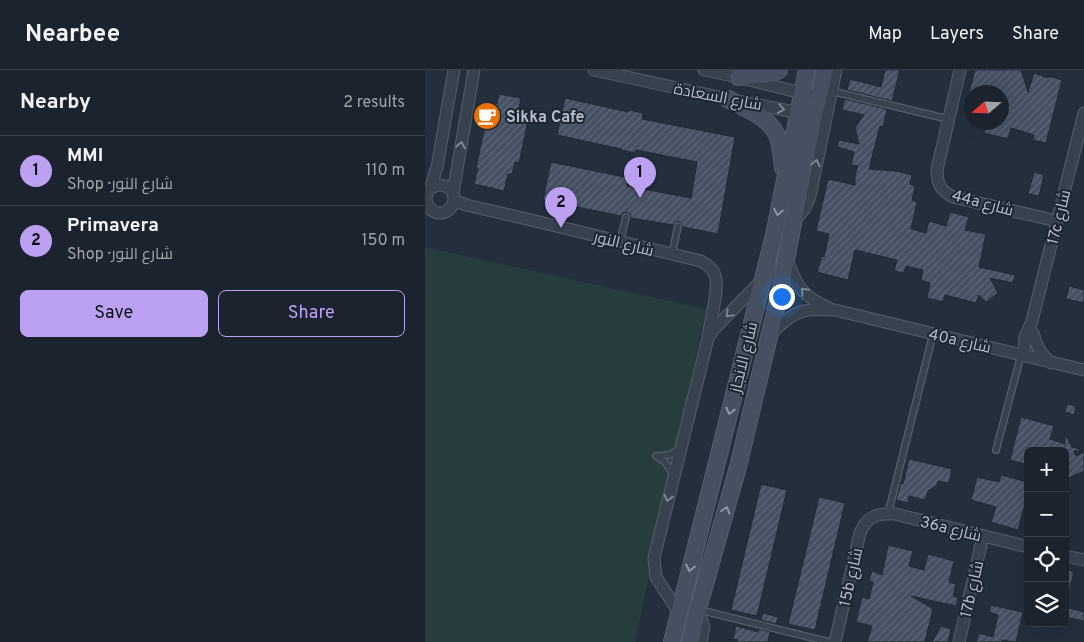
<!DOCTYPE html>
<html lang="en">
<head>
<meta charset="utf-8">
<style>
  body { margin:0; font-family:Overpass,Cairo,sans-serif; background:#242b36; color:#f1f3f6 }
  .controls { position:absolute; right:15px; bottom:15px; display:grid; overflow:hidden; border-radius:8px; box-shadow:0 5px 20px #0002 }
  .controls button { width:45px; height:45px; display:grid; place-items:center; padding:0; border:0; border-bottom:1px solid #39404a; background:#1b232e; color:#f1f3f6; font:25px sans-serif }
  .compass { position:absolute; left:539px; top:15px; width:45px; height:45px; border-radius:50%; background:#1b232e; box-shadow:0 5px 20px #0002; rotate:251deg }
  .you { position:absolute; left:356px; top:226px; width:18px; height:18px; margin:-12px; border:4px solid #fff; border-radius:50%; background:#1a73e8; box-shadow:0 0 0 8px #1a73e833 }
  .badge { display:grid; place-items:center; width:32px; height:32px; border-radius:50%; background:#bca0f2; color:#111; font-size:16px; font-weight:700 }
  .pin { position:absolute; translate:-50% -41px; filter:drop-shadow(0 1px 2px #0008) }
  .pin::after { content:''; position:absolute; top:26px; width:18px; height:15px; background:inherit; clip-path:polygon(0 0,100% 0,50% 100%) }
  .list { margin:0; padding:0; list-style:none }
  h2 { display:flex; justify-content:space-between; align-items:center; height:65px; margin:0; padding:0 20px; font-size:21px }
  h2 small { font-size:16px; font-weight:400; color:#a0a4aa }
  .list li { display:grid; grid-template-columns:32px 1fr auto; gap:15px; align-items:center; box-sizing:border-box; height:70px; padding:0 20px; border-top:1px solid #39404a }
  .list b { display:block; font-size:19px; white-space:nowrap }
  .list p { margin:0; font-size:16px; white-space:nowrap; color:#a0a4aa }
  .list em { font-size:16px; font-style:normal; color:#a0a4aa }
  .actions { display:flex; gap:10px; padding:15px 20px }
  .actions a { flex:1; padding:11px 0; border:1px solid #bca0f2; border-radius:8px; text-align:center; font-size:18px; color:#bca0f2 }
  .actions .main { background:#bca0f2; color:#111 }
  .icon { flex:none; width:28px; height:28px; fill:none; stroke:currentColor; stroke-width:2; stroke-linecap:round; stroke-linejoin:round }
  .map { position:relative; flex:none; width:659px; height:572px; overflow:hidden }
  header { display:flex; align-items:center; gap:30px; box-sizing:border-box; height:70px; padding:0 25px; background:#1b232e; border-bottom:1px solid #39404a }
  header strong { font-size:24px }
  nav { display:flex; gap:28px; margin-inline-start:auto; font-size:18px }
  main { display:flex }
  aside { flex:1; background:#1b232e }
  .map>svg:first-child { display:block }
  .green { fill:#263c3f }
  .building { fill:url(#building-hatch); stroke:#1f2835 }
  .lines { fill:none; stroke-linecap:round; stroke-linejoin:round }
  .lane-casing { stroke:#565f6c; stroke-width:8 }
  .street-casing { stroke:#565f6c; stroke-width:13 }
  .secondary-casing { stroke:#565f6c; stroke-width:18 }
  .lane { stroke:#38414e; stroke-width:5.5 }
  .street { stroke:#38414e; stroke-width:11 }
  .secondary { stroke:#465061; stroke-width:16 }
  .oneway { stroke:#7c8592 }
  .oneway2 { stroke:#8e96a5 }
  .labels { text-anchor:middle; stroke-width:4; stroke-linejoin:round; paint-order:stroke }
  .street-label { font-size:16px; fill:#b4bcc9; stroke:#1d2633 }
  .poi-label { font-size:16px; font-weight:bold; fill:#b4bcc9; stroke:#1d2633; text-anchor:start }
</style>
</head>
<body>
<header>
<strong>Nearbee</strong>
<nav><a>Map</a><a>Layers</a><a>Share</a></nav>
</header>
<main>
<aside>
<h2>Nearby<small>2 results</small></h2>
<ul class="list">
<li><span class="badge">1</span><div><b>MMI</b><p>Shop · شارع النور</p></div><em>110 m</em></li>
<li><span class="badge">2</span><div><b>Primavera</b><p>Shop · شارع النور</p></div><em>150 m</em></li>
</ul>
<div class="actions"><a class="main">Save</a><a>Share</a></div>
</aside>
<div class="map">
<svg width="659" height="572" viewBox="0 0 659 572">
  <defs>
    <pattern id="building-hatch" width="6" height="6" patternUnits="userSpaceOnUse" patternTransform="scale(1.25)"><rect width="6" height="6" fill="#455162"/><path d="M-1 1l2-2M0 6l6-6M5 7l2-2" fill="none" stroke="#5d6877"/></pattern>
  </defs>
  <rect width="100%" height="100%" fill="#242f3e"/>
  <path class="green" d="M0,177L281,239L210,572H0Z"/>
  <path class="building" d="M460,0H475L467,31L422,20L425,9L456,17Z
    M550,0H596L603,22L609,3L623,8V6L637,10L621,73L608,70L609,65L586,58L583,69L559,63L562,52H576V22H544Z
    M74,24L96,28L93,42L100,44L99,50L103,51L94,93L90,92L87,104H83L79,121L49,114L53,98H51L65,32L72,34Z
    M140,28L203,42L204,40L218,43L217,49L310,67L293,164L258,157L256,153L254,151L250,153L248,155L206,148L205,144L202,142L198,143L196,146L118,130L126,92L204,108L202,116L266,128L272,92L211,80L210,83L196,80V79L132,65Z
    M420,29L462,39L458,57L455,56L444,99L471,101L487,105L485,114L490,116L487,130L492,132L486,159L501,163L504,151L521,156L525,142L544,147L540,160L561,164L554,197L590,205L588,213L565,208L573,223L561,232L554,225L551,233L520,225L518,232L502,228L505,213L496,210L498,200L481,196L479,203L469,201L472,190L430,180L423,210L392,202L397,186L399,187L404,164L391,161L403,109L430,115V105L433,96L426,95L429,82L412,77L414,70L434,74L430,58L439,45L417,40Z
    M609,102L619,105L614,126L603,124Z
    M644,216L659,220V233L641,229Z
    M642,334L651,336L649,345L640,342Z
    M596,347L629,356L625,369L640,374V364L647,377L655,379L654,381H649L651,386L659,382V401L644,408L640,401V381H603V395L585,390Z
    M484,389L527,399L524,413L513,411L512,415L503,421L500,430L484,426L483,433L471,430L476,413L478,414Z
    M576,405L603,412V434H600L593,460L566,452L571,437L546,430L552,407L574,412Z
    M336,414L362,420L332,546L306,540Z
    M394,427L420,433L390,560L363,554Z
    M463,475L488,481L484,496L499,500L503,484L529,491L524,512L531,514L528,526L533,528L531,536L486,526L508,539L500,572H442L447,556L431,552L437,527L444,529L448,512L444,511L447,501L457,505Z
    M640,499L649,502L643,526H640Z
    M566,535L598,542L591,572L577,570V572H551L554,563L568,567L573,545L564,542Z
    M640,537L659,542V551L640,547Z
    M338,543L353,547L351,554L336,550Z
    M311,556L333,562L334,559L345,562L343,572H312L313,570L308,569Z
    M516,556L526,559L523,572H507Z"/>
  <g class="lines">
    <g class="lane-casing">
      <path id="lane" d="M406,21L523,49
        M195,172L201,147
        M247,184L253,156
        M571,380L596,285
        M231,386L240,392L248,404
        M232,386L244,385L254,380
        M463,444L508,264
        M275,540L404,572"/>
    </g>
    <g class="street-casing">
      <path id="street" d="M169,0L303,29L380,44
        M279,0L313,7L384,25
        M535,0L512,100C512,114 515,120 528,127L632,151
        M1 129a14 14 0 1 1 28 0a14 14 0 1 1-28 0Z
        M5,119L12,97L29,0
        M28,123L49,0
        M29,130L41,135L106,150L276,191C296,201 292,216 289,235C287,245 285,256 283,266
        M370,150L380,138L385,126L411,0
        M362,190C372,217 377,226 404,238
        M608,263C611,276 616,284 626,293
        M346,264C368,240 379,238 410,240L659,300
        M599,286L600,267L607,251L659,43
        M640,486L659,490
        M273,540L279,557L276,572
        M254,543L231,507L229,488L283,268L289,259L337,210
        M410,572L435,463C442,446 453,443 470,444L603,477
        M534,572L558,466"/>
    </g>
    <g class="secondary-casing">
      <path id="secondary" d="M313,7L345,4L354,0
        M303,29C323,40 346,47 354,70C356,79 357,89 358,98
        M247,572L349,165L382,0
        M265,572L273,539L313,397L355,221L389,45L400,0"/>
    </g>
    <use href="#lane" class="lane"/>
    <use href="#street" class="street"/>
    <use href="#secondary" class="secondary"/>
  </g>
  <defs><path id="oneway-chevron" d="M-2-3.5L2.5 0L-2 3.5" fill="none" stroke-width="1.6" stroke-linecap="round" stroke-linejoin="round" transform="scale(1.25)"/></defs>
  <g class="oneway">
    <use href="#oneway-chevron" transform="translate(356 39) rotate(11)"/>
    <use href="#oneway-chevron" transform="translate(36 75) rotate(-80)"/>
    <use href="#oneway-chevron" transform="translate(391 93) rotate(-78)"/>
    <use href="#oneway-chevron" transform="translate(379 221) rotate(-133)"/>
    <use href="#oneway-chevron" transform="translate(304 244) rotate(134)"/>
    <use href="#oneway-chevron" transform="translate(243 428) rotate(104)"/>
  </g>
  <g class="oneway2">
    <use href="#oneway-chevron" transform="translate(353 142) rotate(101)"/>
    <use href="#oneway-chevron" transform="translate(305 341) rotate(104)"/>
    <use href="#oneway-chevron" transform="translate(301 440) rotate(-74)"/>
    <use href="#oneway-chevron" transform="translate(265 498) rotate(104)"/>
  </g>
  <defs>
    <g id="cafe-disc" transform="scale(1.4375)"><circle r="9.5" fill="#e8710a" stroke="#1d2633"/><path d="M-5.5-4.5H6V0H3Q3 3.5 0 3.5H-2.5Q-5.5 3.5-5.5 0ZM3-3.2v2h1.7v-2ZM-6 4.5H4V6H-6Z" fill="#fff"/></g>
  </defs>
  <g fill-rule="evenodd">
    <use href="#cafe-disc" x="62" y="46"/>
  </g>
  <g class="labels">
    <g class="street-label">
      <text transform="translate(293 26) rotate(11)" y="6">شارع السعادة</text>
      <text transform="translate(558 132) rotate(15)" y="6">44a شارع</text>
      <text transform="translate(633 147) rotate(-76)" y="6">17c شارع</text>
      <text transform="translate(199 173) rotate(14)" y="6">شارع النور</text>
      <text transform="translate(535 270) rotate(13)" y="6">40a شارع</text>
      <text transform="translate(318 287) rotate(-76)" y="6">شارع الانجاز</text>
      <text transform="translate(526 458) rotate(14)" y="6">36a شارع</text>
      <text transform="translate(425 507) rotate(-77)" y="6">15b شارع</text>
      <text transform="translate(546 519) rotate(-77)" y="6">17b شارع</text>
    </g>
    <g class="poi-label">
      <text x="81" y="52">Sikka Cafe</text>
    </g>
  </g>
</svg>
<div class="controls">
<button>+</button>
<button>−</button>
<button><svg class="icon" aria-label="locate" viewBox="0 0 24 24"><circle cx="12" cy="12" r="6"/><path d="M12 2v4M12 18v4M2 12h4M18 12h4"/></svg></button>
<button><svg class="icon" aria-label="layers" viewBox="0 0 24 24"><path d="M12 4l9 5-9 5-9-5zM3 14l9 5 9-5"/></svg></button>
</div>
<svg class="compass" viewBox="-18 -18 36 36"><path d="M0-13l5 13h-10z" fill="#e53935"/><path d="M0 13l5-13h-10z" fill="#a0a4aa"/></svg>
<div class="you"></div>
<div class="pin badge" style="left:215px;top:128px">1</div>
<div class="pin badge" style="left:136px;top:158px">2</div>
</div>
</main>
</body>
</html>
